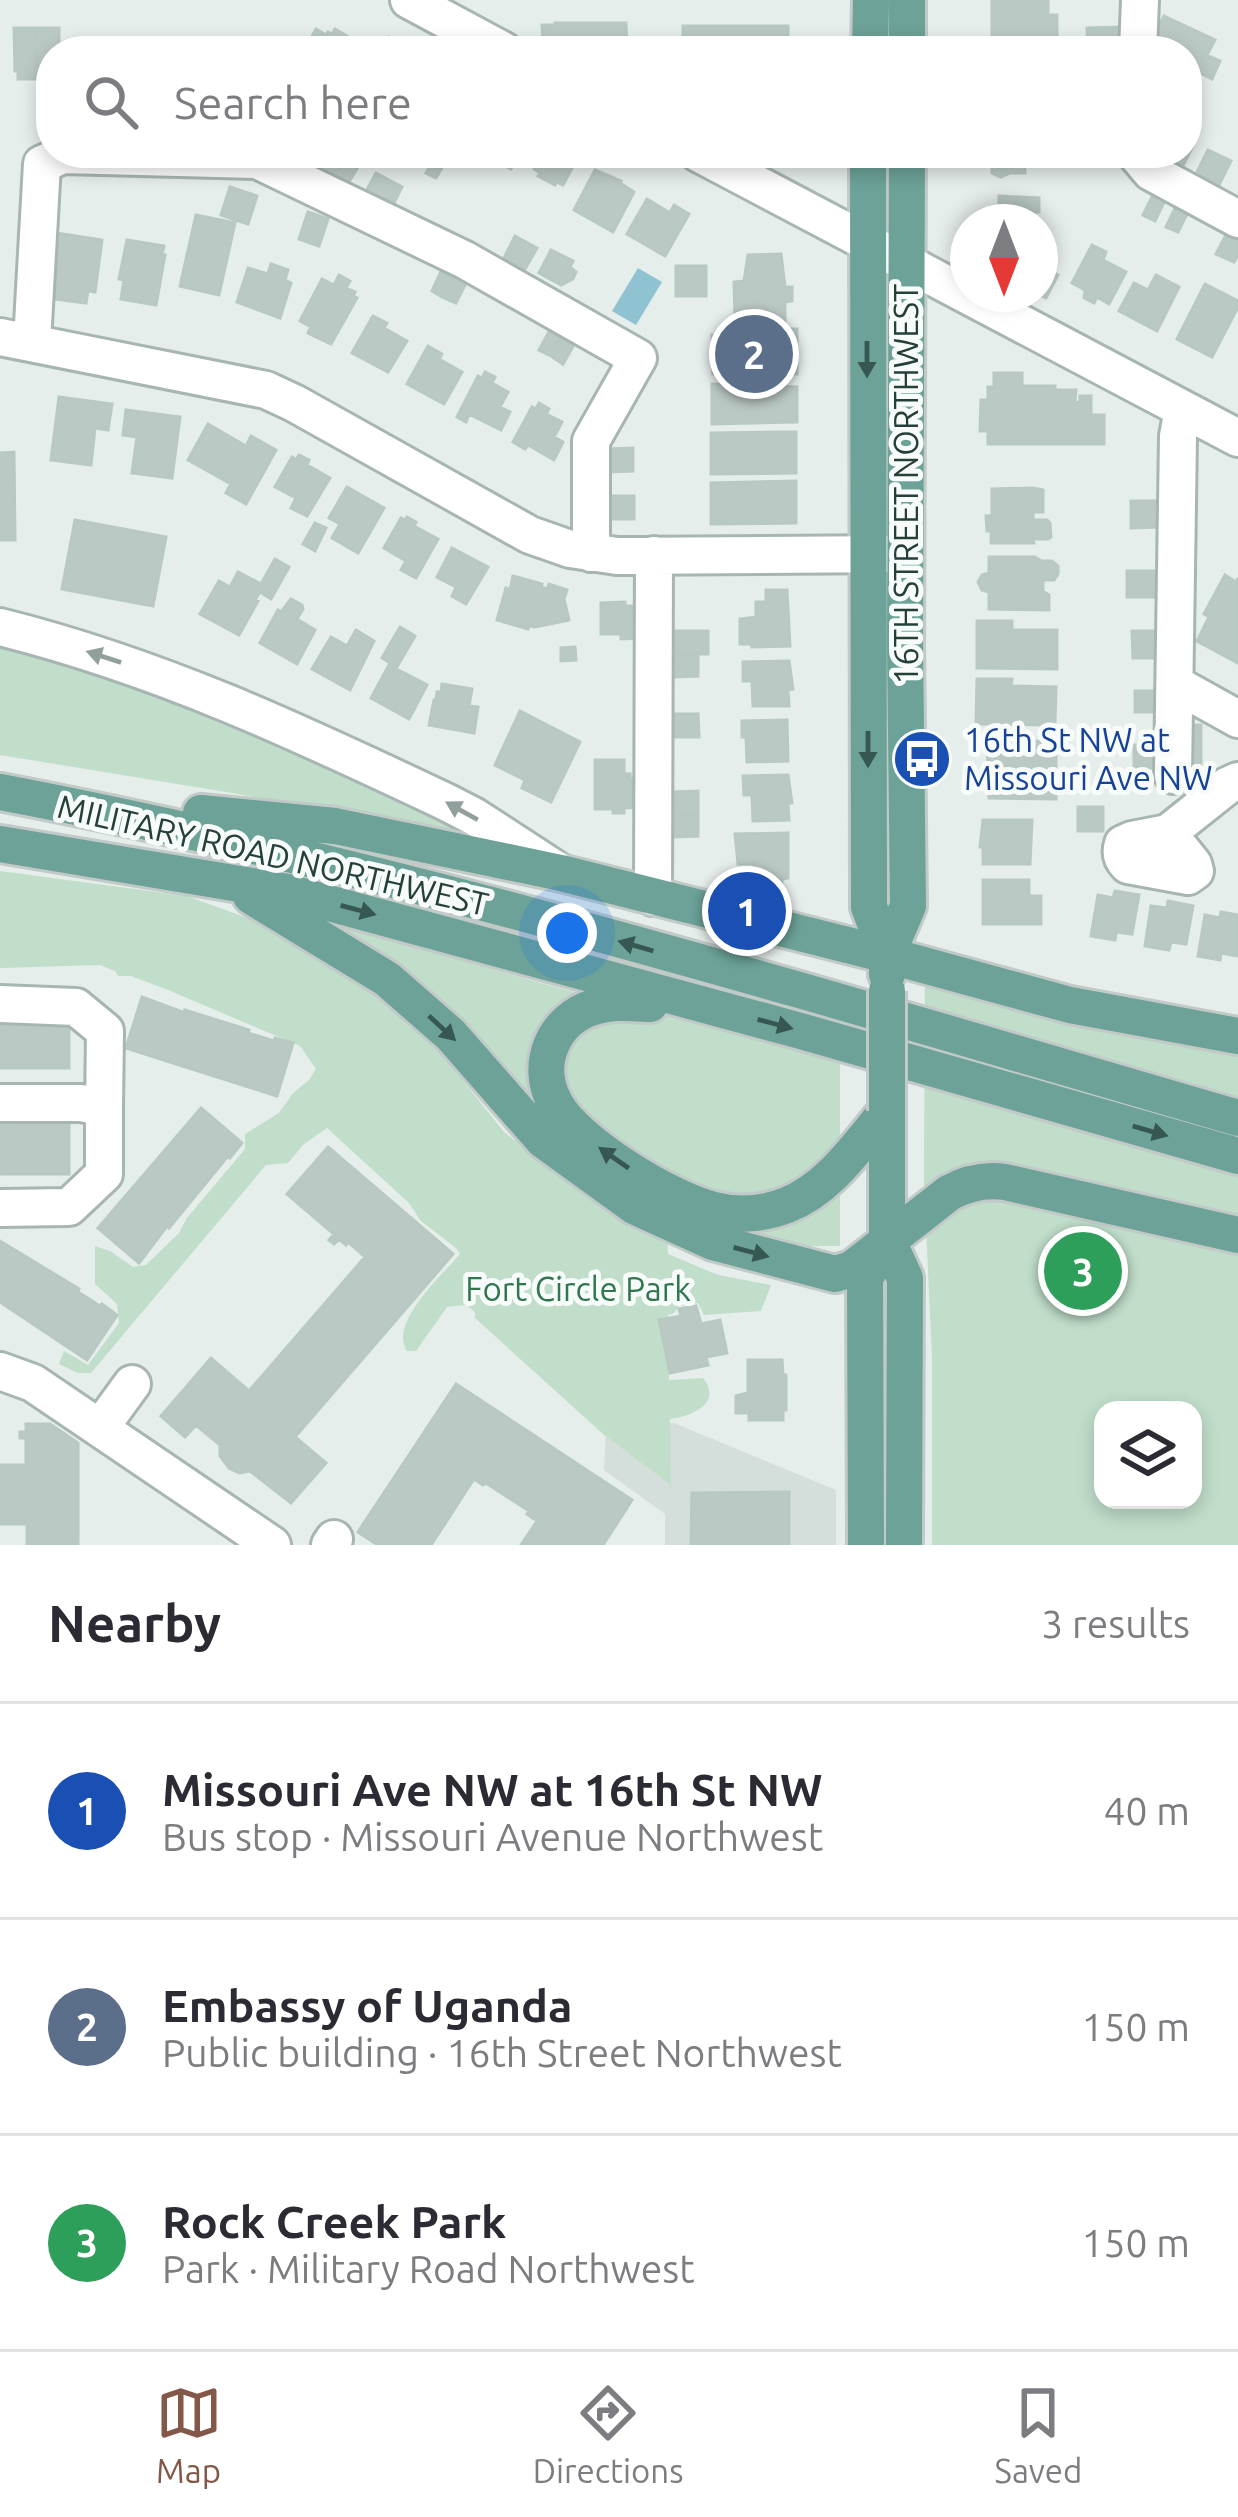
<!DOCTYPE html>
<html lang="en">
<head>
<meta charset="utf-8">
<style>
  body { margin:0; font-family:Ubuntu,sans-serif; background:#f7f7f7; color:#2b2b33 }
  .controls { position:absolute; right:36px; bottom:36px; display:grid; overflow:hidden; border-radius:24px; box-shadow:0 6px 18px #0003 }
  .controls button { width:108px; height:108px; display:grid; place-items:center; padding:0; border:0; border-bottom:3px solid #e1e1e2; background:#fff; color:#2b2b33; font:60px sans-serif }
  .compass { position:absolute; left:950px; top:204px; width:108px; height:108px; border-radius:50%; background:#fff; box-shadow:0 6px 18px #0003; rotate:180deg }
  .you { position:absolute; left:567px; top:933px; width:42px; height:42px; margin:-30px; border:9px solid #fff; border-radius:50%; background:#1a73e8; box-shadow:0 0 0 18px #1a73e833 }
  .badge { display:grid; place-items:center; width:78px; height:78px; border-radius:50%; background:#835849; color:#fff; font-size:39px; font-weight:700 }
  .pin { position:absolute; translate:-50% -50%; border:6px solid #fff; box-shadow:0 3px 12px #0006 }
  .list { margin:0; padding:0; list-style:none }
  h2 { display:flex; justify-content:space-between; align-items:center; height:156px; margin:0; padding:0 48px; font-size:51px }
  h2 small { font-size:39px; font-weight:400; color:#7c7c81 }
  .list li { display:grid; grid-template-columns:78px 1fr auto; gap:36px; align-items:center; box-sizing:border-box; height:216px; padding:0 48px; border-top:3px solid #e1e1e2 }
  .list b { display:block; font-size:45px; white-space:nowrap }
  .list p { margin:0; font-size:39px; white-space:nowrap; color:#7c7c81 }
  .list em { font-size:39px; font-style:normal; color:#7c7c81 }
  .icon { flex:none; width:66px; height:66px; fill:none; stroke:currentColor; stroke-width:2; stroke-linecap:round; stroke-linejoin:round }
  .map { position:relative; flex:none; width:1238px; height:1545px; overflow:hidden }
  .search { position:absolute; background:#fff; box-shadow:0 6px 18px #0003; left:36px; right:36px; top:36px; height:132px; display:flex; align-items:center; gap:30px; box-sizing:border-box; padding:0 42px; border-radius:48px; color:#7c7c81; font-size:45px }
  .sheet { height:804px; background:#fff }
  nav { display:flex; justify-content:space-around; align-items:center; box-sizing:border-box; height:168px; border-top:3px solid #e1e1e2; background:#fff; font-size:33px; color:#7c7c81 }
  nav a { display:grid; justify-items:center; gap:6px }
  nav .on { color:#835849 }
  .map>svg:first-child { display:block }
  .built { fill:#d4deda }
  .green { fill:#c0deca; fill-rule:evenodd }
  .water { fill:#90c3d1 }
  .building { fill:#bbc9c4; stroke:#b8c8c2; stroke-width:3 }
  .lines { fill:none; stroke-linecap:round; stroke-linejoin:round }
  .minor-casing { stroke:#a8b6b3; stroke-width:42 }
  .major-casing { stroke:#c2cac8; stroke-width:42 }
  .minor { stroke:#fff; stroke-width:36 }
  .major { stroke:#6ca298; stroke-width:36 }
  .major-bridge-casing { stroke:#c2cac8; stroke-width:42; stroke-linecap:butt }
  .major-bridge { stroke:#6ca298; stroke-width:36 }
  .oneway { fill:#375852 }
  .oneway2 { fill:#92a09d }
  .labels { text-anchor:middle; stroke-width:10; stroke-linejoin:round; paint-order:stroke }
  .street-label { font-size:33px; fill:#25403b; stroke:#f7fbf9 }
  .transit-label { font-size:33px; fill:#164399; stroke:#f7fbf9; text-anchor:start }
  .park-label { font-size:33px; fill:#30774f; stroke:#f7fbf9 }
</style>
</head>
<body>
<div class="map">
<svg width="1238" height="1545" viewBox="0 0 1238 1545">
  <rect width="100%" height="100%" fill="#e6eeeb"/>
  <path class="built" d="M674,1423L836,1490V1545H665V1514L604,1470L606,1426Z"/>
  <path class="green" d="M0,645L222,714L482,839L232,793L0,755Z
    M0,871L187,896L303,938L385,997L446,1059L504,1132L577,1189L667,1236L668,1254L718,1275L771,1285L761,1311L704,1315L698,1303L679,1306L674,1313L668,1315L669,1380L703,1378C723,1403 692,1416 670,1419L671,1485L603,1434L475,1318V1312L466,1305L447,1307L416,1351H407C388,1324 442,1275 460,1254L456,1248L421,1221L409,1203L327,1128L304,1144L288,1163L266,1165L91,1373H78L59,1364L64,1351L88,1365L119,1323L117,1304L95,1284V1246L110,1251L133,1267L146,1265L179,1233L187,1218L245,1149V1134L279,1113L293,1093L309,1080L316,1069L300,1046L168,990L131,976H118L115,971L100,965L0,968Z
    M319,919L537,982L840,1062V1246H769L697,1220L518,1097L440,1001L385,960Z
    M925,949L1002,974L1238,1016V1545H932V1358L924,1183ZM1103,1410H1193V1500H1103Z"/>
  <path class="water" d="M638,268L662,282L636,325L612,311Z"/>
  <path class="building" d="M992,0H1048V15H1057V51H992Z
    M1164,16L1215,40L1207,55L1220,61L1212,79L1200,73L1198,78L1187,72V51H1164L1167,46L1152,39Z
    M555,23H626L627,51H556V46H543L542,25H555Z
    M683,26H788V51H683Z
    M1120,27V51H1088L1087,28Z
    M14,28H36L37,79H18V71H15Z
    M36,28H59V51H51V79H37Z
    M316,29L326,35L328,32L332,34L335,29L355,41L349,51H304Z
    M389,37L415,51H382Z
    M1187,141L1194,144L1183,166L1162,156L1164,153H1187Z
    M1208,150L1231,161L1219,185L1196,174Z
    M330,153H344L359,165L346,187L319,172Z
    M496,153H519L511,169L494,160L498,154Z
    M539,153H580L563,185L557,182L555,185L538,176L540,173L534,169Z
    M741,153H790V157H753L754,153Z
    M992,153H1024L1025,173H1010L1001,177L992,173Z
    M433,161L443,166L436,178L426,173Z
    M595,170L621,181L620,183L634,192L613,232L574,210Z
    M376,173L402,187L391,209L364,195Z
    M230,187L257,196L248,224L221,215Z
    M1154,193L1166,198L1155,221L1143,215Z
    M999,196L1039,198V212H1033V222H989V211H999Z
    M647,199L670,213L674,205L689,214L665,256L627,234Z
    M1177,204L1189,210L1178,232L1166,227Z
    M308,212L328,219L319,246L299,239Z
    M196,215L235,223L219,295L180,286Z
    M1228,231L1238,236V255L1234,262L1216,254Z
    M56,233L102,240L95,292L88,291L86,303L54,299L56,285H49Z
    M515,236L537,248L525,269L504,258Z
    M127,240L164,246L162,255H165L156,305L121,299L124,280L119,279Z
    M1092,245L1106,252L1103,260L1126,272L1109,304L1097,297L1094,303L1084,298L1085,290L1072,283Z
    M551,250L573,261L570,267L576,272L573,279L561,285L539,273Z
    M781,254L785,287H792V301L785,302V322L745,323V319H735L734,282L744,281L748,255Z
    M271,264L288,270L285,280L291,283L280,318L237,302L248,268L268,274Z
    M676,266H706V296H676Z
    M1040,266L1058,275L1046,298L1038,294Z
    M443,267L456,274L442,297L432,291Z
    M456,274L468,279L456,303L442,297Z
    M339,275L350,281L346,288L355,292L353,296L357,298L331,344L308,333L311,327L300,321L322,279L334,285Z
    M1156,275L1179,287L1157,331L1119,311L1134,283L1148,290Z
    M1205,284L1238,301V307L1212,357L1177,339Z
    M373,316L387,323L384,328L407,341L388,372L352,353Z
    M551,328L563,334L551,356L539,350Z
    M770,329H797V374H713L712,335L770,334Z
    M563,334L576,341L563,364L551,356Z
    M428,346L442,354L439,359L462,372L444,404L407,384Z
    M485,372L495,377L492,383L508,392L500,407L510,412L501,430L469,414L466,422L457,417L478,376L482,378Z
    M994,373H1022V386H1055V390H1076L1075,402L1080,403V396H1091V415H1104V444H988V431H980L981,400H988V387H994Z
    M712,384L797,387V422L712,424Z
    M59,397L112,404L108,430L95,428L91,465L51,460Z
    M539,403L549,409L546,414L562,422L554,437L563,442L554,460L528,445L525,449L513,442L532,407L536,409Z
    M126,410L180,417L172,478L132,473L137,437L123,435Z
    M208,424L246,446L251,436L276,450L246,504L226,493L231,484L188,460Z
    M784,432H796V473L711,474V433Z
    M633,448V471L608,472L607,449Z
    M14,452L15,540H0V453Z
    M299,455L309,460L307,465L330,478L307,516L291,508L296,498L275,487L292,457L296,460Z
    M796,481V523L711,524V483Z
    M347,487L384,508L358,553L332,538L340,524L329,518Z
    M1033,488L1043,490V512H1033V520H1047L1050,523L1051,537L1048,539H1033L1034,543H991V531H987L986,516H992V489Z
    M608,496H634V519H608Z
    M1131,501H1159L1160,527L1131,528Z
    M407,517L416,522L414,526L438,539L416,578L401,570L406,561L384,548L401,518L405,520Z
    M75,520L166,537L153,606L62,589Z
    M315,523L326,528L315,551L303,544Z
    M452,548L488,567L466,604L452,596L456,587L437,577Z
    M989,557H1035L1041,561H1052L1058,566V574L1054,580H1043V591L1049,595V610L989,609V592L982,590L978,582L982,575L989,573Z
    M275,559L289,567L271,599L260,592L255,600L258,601L239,635L200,614L219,581L230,587L238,572L261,584Z
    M1127,571H1161V597H1127Z
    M1225,575L1236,582L1238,578V663L1197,641L1209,617L1204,614Z
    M513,576L542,584L541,587L547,589L549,584L567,590L564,599L569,620L535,627L529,626L528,629L497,620L506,588L510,590Z
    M766,590H787L790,646L752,647V644H740V619L756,617V602H766Z
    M291,599L302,605L303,609L297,619L315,630L297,664L260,643L278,610L281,612Z
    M625,602V606H633V609H638L639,638L621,639V634H601V603Z
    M977,621H1012V630H1057V669L977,668Z
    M400,627L415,636L397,667L382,658Z
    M356,630L374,641L350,690L312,669L331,637L347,646Z
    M672,631H708V654H673Z
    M1132,631H1161V658H1133Z
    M575,647L576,660L561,661V648Z
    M673,654H698V676L673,677Z
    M789,661L793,689L788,690L789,706H753L752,681H743V662Z
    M389,665L427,685L409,719L371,698Z
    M977,679H1012L1011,686L1056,687L1055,722H1045V725L976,724Z
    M442,684L472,689L469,706L478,707L474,733L429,725L434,700H436L437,692H441Z
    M1135,691H1159V712H1135Z
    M520,711L580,742L551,802L522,788L525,780L495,765Z
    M674,714H698L699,737H674Z
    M787,720L788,761L747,762L746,737H742V721Z
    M1186,725H1201V771H1186Z
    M987,741H1056V799L989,798Z
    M1134,745H1159V768H1134Z
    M595,760H624V774H630V779L640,778L641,807L624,808V813H613V809H595Z
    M788,775L792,803H788L789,820L753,821L752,795H744L743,776Z
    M698,791V814H672V792Z
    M1078,807H1103V831H1078Z
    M672,814H698V836L673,837Z
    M983,820H1032L1030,864H983V847H980Z
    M788,833V878L782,879V889H765V879H755L754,864H738L735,834Z
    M983,880H1029V896H1041V924H983Z
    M1115,891L1139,895L1132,934L1116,932L1115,940L1091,936L1098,895L1113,898Z
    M1168,901L1193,906L1186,944L1171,942L1169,950L1145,946L1151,906L1167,908Z
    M1221,912L1238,915V956L1221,953L1220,960L1198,956L1205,915L1220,918Z
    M142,997L185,1013V1010L249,1030L248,1033L274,1041L275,1038L293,1043L277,1096L126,1048Z
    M69,1014V1068H0V1015Z
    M201,1108L242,1143L230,1158L228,1156L169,1228L167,1226L139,1263L98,1228Z
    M51,1119H69V1174H0V1120L51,1123Z
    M328,1147L453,1254L295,1437L326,1463L291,1503L250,1471L239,1473L229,1468L220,1456V1445L196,1425L185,1437L161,1416L211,1358L249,1391L365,1257L348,1242L346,1245L339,1239L334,1244L329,1240L334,1234L287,1194Z
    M0,1241L79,1289L78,1292L100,1306L102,1304L117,1315L87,1360L0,1302Z
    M696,1306L701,1324L720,1320L727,1353L706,1357L708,1365L670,1373L659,1320L681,1316L679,1309Z
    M748,1360H782L783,1375H786V1410H783V1420H749V1413H736V1396L748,1393Z
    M456,1384L632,1500L603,1545H521L537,1521L527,1514L529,1511L486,1483L483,1485L474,1479L431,1545H378L358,1532Z
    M26,1424H50L78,1443V1545H27V1524H0V1465H26V1438H20V1432H26Z
    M789,1492V1545H691L692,1493Z"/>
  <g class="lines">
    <g class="minor-casing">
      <path id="minor" d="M409,0L504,51
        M1138,51L1140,0
        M698,153L1238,438
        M1135,153L1151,172L1238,219
        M0,337L266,390L294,403L530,535L570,549L617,556L899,554
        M32,342L42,164L63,155L257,160L465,260L638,358L591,441V553
        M0,627C160,667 298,732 446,802L475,817L558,871
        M1175,684L1238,719
        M1173,775L1178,436L1183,409
        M1168,833L1193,864L1195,871L1188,876L1128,865C1122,859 1120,853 1123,844L1132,840L1168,833L1227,786L1238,781
        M653,897L654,555
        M0,1004L76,1007L105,1031L104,1108
        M0,1103H81L104,1108V1174L69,1207L0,1208
        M0,1371L33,1383L272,1545
        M100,1428L132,1384
        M330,1545L334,1539"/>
    </g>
    <g class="major-casing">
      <path id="major" d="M870,51L871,0
        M907,51V0
        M868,153L869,907L887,955V974
        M0,792C420,872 828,999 1238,1118
        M201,813L335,826L561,873L887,955L1070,1005L1238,1036
        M0,844L288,892L797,1030L1238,1156
        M251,896L387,979L451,1035L543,1140L634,1206L713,1242L835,1274L852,1269L949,1193C967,1183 984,1179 1005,1182L1238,1235
        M887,955L908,906L905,642L907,153
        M650,1004C632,1003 612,1001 594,1007C553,1019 534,1065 555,1103C575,1142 671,1200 714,1210C738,1216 764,1214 787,1205C830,1188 858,1145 887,1111
        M887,1111V1239L905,1278L904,1545
        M866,1545L865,1278L882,1248"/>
    </g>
    <use href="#minor" class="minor"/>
    <use href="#major" class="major"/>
    <g class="major-bridge-casing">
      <path id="major-bridge" d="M887,991V1111"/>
    </g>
    <use href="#major-bridge" class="major-bridge"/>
  </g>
  <defs><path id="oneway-solid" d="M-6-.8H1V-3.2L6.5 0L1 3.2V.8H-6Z" transform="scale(3)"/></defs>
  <g class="oneway">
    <use href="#oneway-solid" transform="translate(867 359) rotate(90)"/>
    <use href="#oneway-solid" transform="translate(868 749) rotate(90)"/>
    <use href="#oneway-solid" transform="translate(358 910) rotate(15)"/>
    <use href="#oneway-solid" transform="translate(636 946) rotate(-164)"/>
    <use href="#oneway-solid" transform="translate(775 1024) rotate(15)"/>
    <use href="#oneway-solid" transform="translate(442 1028) rotate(43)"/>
    <use href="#oneway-solid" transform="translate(1150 1131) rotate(16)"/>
    <use href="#oneway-solid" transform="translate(614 1158) rotate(-145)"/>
    <use href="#oneway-solid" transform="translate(751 1252) rotate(15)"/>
  </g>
  <g class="oneway2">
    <use href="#oneway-solid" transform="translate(104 657) rotate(-162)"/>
    <use href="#oneway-solid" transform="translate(462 811) rotate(-151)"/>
  </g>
  <defs>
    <g id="bus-disc" transform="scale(3)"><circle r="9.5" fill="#1a4fb4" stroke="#f7fbf9"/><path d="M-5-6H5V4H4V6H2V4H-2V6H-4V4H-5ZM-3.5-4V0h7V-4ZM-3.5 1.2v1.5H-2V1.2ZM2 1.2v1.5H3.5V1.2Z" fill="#fff"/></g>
  </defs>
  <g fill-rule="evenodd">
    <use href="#bus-disc" x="922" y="759"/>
  </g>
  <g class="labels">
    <g class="street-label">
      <text transform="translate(906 484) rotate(-90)" y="12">16TH STREET NORTHWEST</text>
      <text transform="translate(273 855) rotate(13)" y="12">MILITARY ROAD NORTHWEST</text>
    </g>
    <g class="transit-label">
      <text x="964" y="752">16th St NW at<tspan x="964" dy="38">Missouri Ave NW</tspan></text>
    </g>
    <g class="park-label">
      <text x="578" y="1301">Fort Circle Park</text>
    </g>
  </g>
</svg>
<div class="controls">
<button><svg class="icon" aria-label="layers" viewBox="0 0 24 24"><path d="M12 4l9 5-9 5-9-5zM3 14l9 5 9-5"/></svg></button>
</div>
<svg class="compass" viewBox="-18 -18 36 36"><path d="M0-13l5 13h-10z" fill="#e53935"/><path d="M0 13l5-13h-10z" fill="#7c7c81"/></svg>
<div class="you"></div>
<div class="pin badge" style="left:747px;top:911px;background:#1a4fb4">1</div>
<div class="pin badge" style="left:754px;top:354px;background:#5c6f8a">2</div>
<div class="pin badge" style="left:1083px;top:1271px;background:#2e9e5b">3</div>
<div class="search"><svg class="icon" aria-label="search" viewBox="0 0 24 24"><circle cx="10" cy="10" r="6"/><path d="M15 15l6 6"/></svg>Search here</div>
</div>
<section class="sheet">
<h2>Nearby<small>3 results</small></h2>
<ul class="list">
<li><span class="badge" style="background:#1a4fb4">1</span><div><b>Missouri Ave NW at 16th St NW</b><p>Bus stop · Missouri Avenue Northwest</p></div><em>40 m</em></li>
<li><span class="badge" style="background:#5c6f8a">2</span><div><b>Embassy of Uganda</b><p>Public building · 16th Street Northwest</p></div><em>150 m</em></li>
<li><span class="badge" style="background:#2e9e5b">3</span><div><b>Rock Creek Park</b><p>Park · Military Road Northwest</p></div><em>150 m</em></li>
</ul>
</section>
<nav>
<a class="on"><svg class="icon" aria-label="map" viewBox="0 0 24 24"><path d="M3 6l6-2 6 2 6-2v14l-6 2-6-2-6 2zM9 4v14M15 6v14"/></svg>Map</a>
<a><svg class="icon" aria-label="directions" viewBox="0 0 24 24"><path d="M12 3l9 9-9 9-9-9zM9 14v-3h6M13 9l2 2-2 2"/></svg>Directions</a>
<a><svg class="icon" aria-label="saved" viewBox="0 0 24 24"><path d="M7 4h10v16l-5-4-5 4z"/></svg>Saved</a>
</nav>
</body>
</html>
